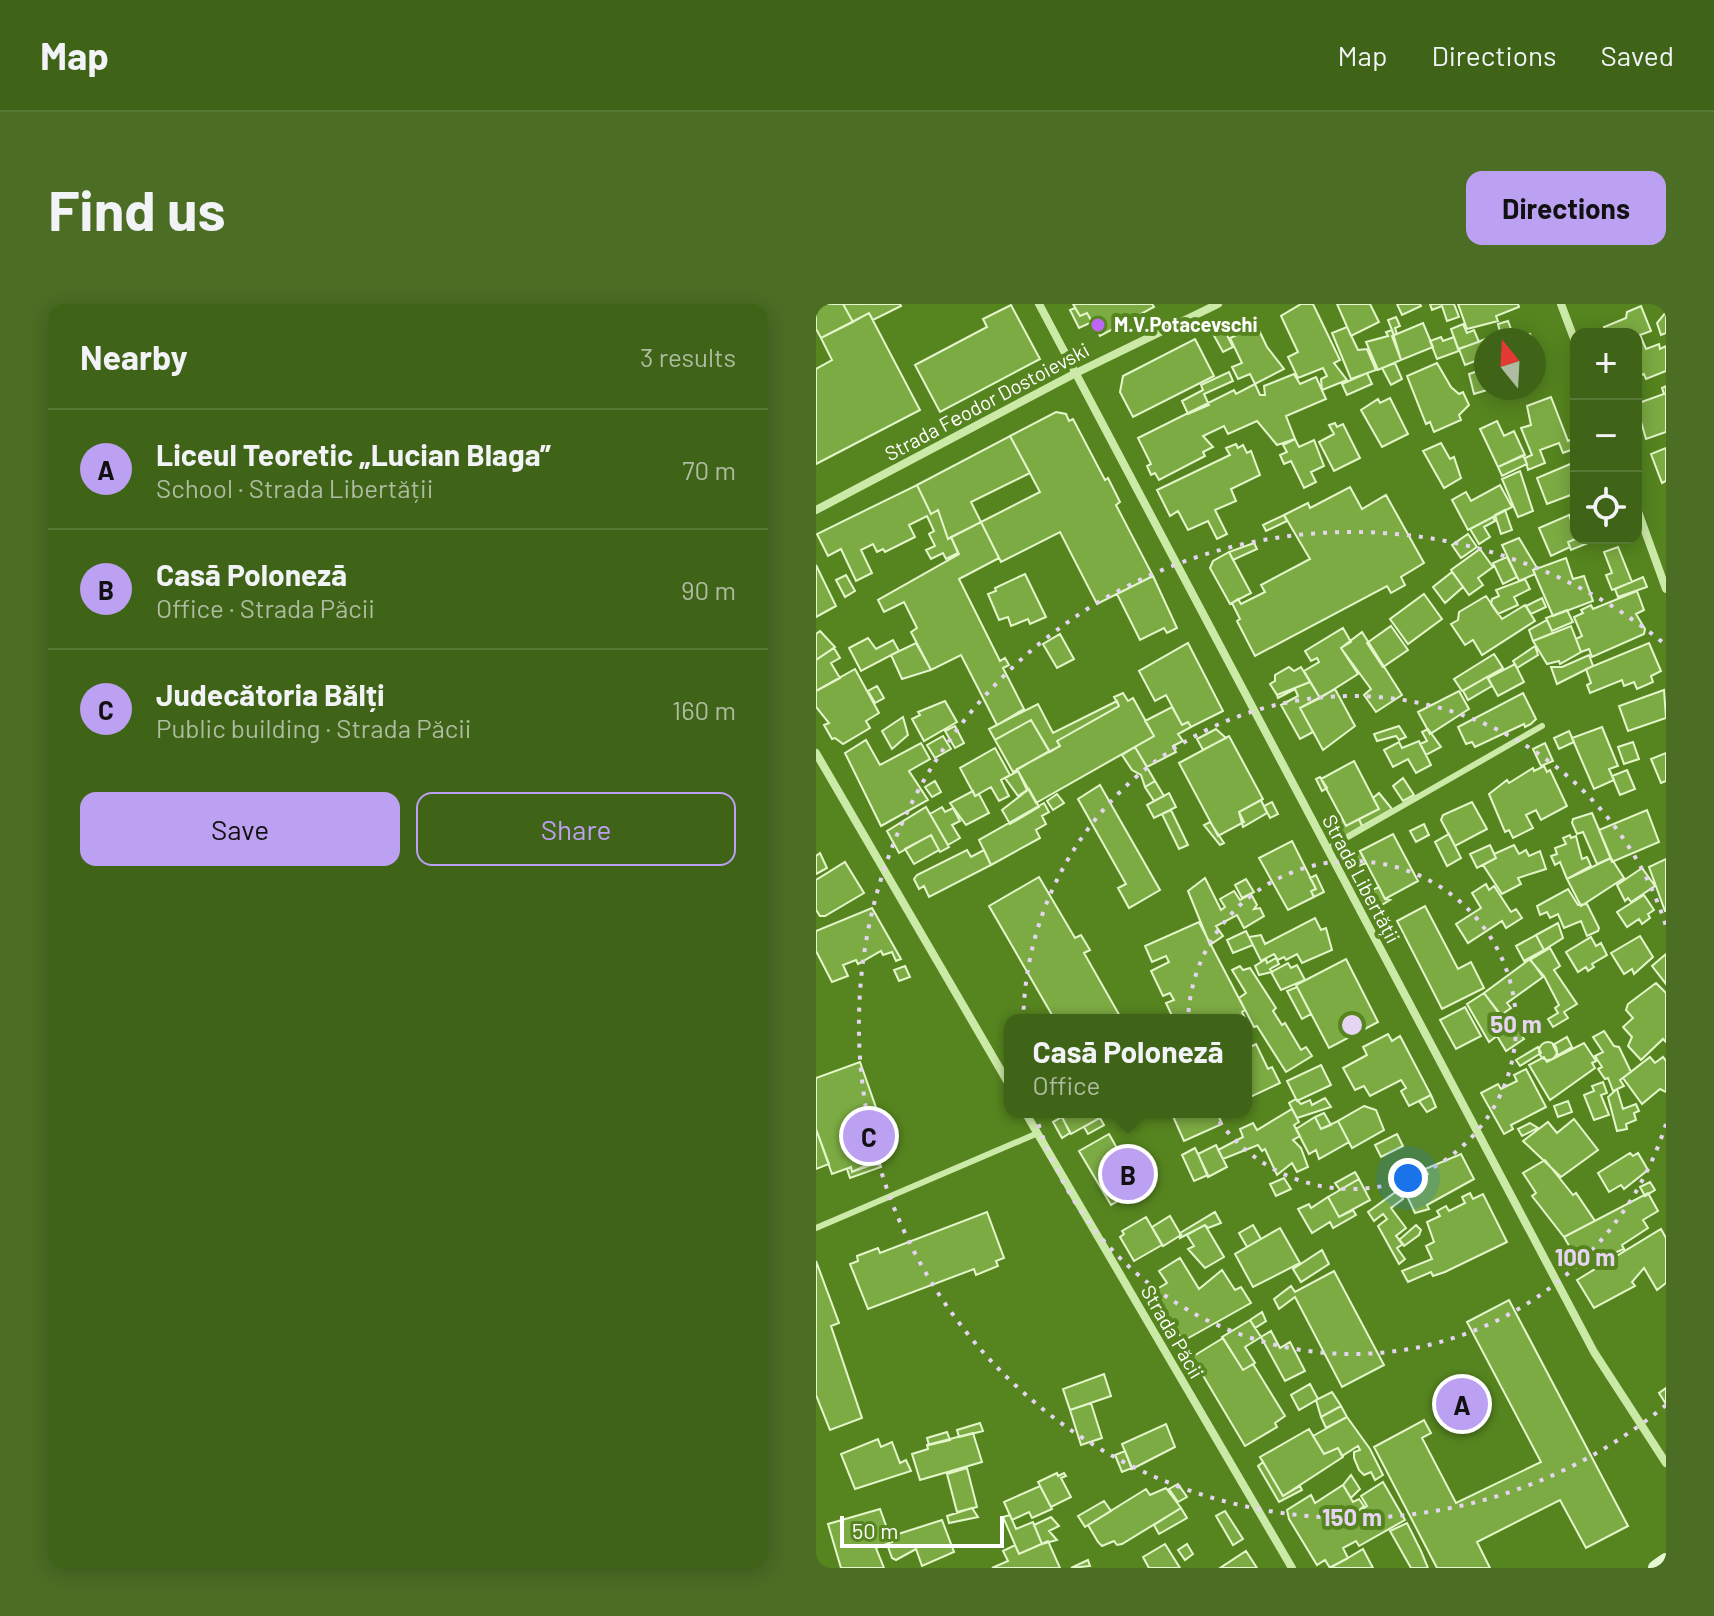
<!DOCTYPE html>
<html lang="en">
<head>
<meta charset="utf-8">
<style>
  body { margin:0; font-family:Barlow,sans-serif; background:#4b6d24; color:#f1f3f6 }
  .controls { position:absolute; right:24px; top:24px; display:grid; overflow:hidden; border-radius:16px; box-shadow:0 4px 20px #0003 }
  .controls button { width:72px; height:72px; display:grid; place-items:center; padding:0; border:0; border-bottom:2px solid #597836; background:#406417; color:#f1f3f6; font:40px sans-serif }
  .compass { position:absolute; left:658px; top:24px; width:72px; height:72px; border-radius:50%; background:#406417; box-shadow:0 4px 20px #0003; rotate:342deg }
  .scale { position:absolute; left:24px; bottom:20px; width:164px; box-sizing:border-box; padding-left:8px; border:4px solid #fff; border-top:0; font-size:22px; line-height:28px; white-space:nowrap; color:#fff; -webkit-text-stroke:6px #56851f; paint-order:stroke }
  .you { position:absolute; left:592px; top:874px; width:28px; height:28px; margin:-20px; border:6px solid #fff; border-radius:50%; background:#1a73e8; box-shadow:0 0 0 12px #1a73e833 }
  .badge { display:grid; place-items:center; width:52px; height:52px; border-radius:50%; background:#bca0f2; color:#111; font-size:26px; font-weight:700 }
  .pin { position:absolute; translate:-50% -50%; border:4px solid #fff; box-shadow:0 2px 8px #0006 }
  .popup { position:absolute; left:188px; top:710px; width:248px; height:104px; box-sizing:border-box; display:grid; place-content:center; border-radius:16px; background:#406417; filter:drop-shadow(0 2px 6px #0005); font-size:26px; white-space:nowrap; color:#aebda1 }
  .popup b { font-size:30px; color:#f1f3f6 }
  .popup::after { content:''; position:absolute; left:50%; top:100%; margin-left:-16px; border:16px solid transparent; border-top-color:#406417 }
  .list { margin:0; padding:0; list-style:none }
  h2 { display:flex; justify-content:space-between; align-items:center; height:104px; margin:0; padding:0 32px; font-size:34px }
  h2 small { font-size:26px; font-weight:400; color:#aebda1 }
  .list li { display:grid; grid-template-columns:52px 1fr auto; gap:24px; align-items:center; box-sizing:border-box; height:120px; padding:0 32px; border-top:2px solid #597836 }
  .list b { display:block; font-size:30px; white-space:nowrap }
  .list p { margin:0; font-size:26px; white-space:nowrap; color:#aebda1 }
  .list em { font-size:26px; font-style:normal; color:#aebda1 }
  .actions { display:flex; gap:16px; padding:24px 32px }
  .actions a { flex:1; padding:18px 0; border:2px solid #bca0f2; border-radius:16px; text-align:center; font-size:28px; color:#bca0f2 }
  .actions .main { background:#bca0f2; color:#111 }
  .icon { flex:none; width:44px; height:44px; fill:none; stroke:currentColor; stroke-width:2; stroke-linecap:round; stroke-linejoin:round }
  .map { position:relative; flex:none; width:850px; height:1264px; overflow:hidden; border-radius:16px }
  header { display:flex; align-items:center; gap:48px; box-sizing:border-box; height:112px; padding:0 40px; background:#406417; border-bottom:2px solid #597836 }
  header strong { font-size:38px }
  nav { display:flex; gap:44px; margin-inline-start:auto; font-size:28px }
  .intro { display:flex; align-items:center; justify-content:space-between; box-sizing:border-box; height:192px; padding:0 48px }
  h1 { margin:0; font-size:56px }
  .button { padding:20px 36px; border-radius:16px; background:#bca0f2; color:#111; font-size:28px; font-weight:700 }
  main { display:flex; gap:48px; padding:0 48px }
  aside { flex:1; background:#406417; border-radius:16px; box-shadow:0 4px 20px #0003 }
  .map>svg:first-child { display:block }
  .building { fill:#7cab43; stroke:#e4f7cb; stroke-width:2 }
  .lines { fill:none; stroke-linecap:round; stroke-linejoin:round }
  .lane { stroke:#cceaa7; stroke-width:6 }
  .street { stroke:#cceaa7; stroke-width:8 }
  .secondary { stroke:#e6f8d2; stroke-width:16 }
  .ring { fill:none; stroke:#e5d5f2; stroke-width:4; stroke-dasharray:4 8 }
  .poi-dot { fill:#bf66f8; stroke:#56851f; stroke-width:3 }
  .labels { text-anchor:middle; stroke-width:8; stroke-linejoin:round; paint-order:stroke }
  .poi-label { font-size:20px; font-weight:bold; fill:#fff; stroke:#56851f; text-anchor:start }
  .street-label { font-size:20px; fill:#fff; stroke:#56851f }
  .centre { fill:#e5d5f2; stroke:#56851f; stroke-width:4 }
  .ring-label { font-size:24px; text-anchor:middle; font-weight:bold; fill:#e5d5f2; stroke:#56851f; stroke-width:8; stroke-linejoin:round; paint-order:stroke }
</style>
</head>
<body>
<header>
<strong>Map</strong>
<nav><a>Map</a><a>Directions</a><a>Saved</a></nav>
</header>
<div class="intro"><h1>Find us</h1><a class="button">Directions</a></div>
<main>
<aside>
<h2>Nearby<small>3 results</small></h2>
<ul class="list">
<li><span class="badge">A</span><div><b>Liceul Teoretic „Lucian Blaga”</b><p>School · Strada Libertății</p></div><em>70 m</em></li>
<li><span class="badge">B</span><div><b>Casā Polonezā</b><p>Office · Strada Păcii</p></div><em>90 m</em></li>
<li><span class="badge">C</span><div><b>Judecătoria Bălți</b><p>Public building · Strada Păcii</p></div><em>160 m</em></li>
</ul>
<div class="actions"><a class="main">Save</a><a>Share</a></div>
</aside>
<div class="map">
<svg width="850" height="1264" viewBox="0 0 850 1264">
  <rect width="100%" height="100%" fill="#56851f"/>
  <path class="building" d="M0,0H27L37,18L5,34L0,25Z
    M27,0H84L85,2L57,16L53,9L37,18Z
    M257,0H336L338,3L284,32L271,9L264,12Z
    M485,0H497L524,56L518,59L531,76L506,86L505,75L511,72L507,64L482,74L472,53L482,48L465,12Z
    M521,0H554L563,18L535,32Z
    M581,0H604L605,2L586,11Z
    M614,0H638L643,13L631,17L626,2L616,6Z
    M642,0H702L703,3L680,12L682,17L651,25Z
    M195,1L224,55L124,108L99,61L171,23L167,15Z
    M825,2L835,27L824,31L830,45L843,40L844,45L850,42V67L830,75L828,70L820,73V30H790L788,23L810,14L811,8Z
    M259,4L264,12L271,9L276,18L263,24L254,6Z
    M850,8V29L845,31L841,19Z
    M53,9L104,106L0,160V65L16,56L5,34Z
    M580,13L584,22L579,24L581,30L578,31L572,16Z
    M692,17L695,25L684,28L682,20Z
    M607,19L617,43L585,56L576,32Z
    M647,20L651,29L658,26L663,38L642,45L635,25Z
    M441,22L451,43L468,65L439,80L434,70L422,75L416,63L426,59L414,34Z
    M407,23L417,43L407,48L396,28Z
    M531,23L542,46L551,45L560,66L535,75L516,29Z
    M576,26L585,56L562,66L550,38L572,32L570,28Z
    M714,30L716,36H696Z
    M625,33L627,37L638,33L643,47L621,55L614,37Z
    M672,34L670,53L649,61L643,45Z
    M379,35L398,72L317,113L304,88L307,72Z
    M718,41L725,60L718,63Z
    M579,59L586,75L575,81L566,64Z
    M621,59L635,83L643,90L647,88L653,101L643,111L645,116L618,128L614,118L610,120L591,72Z
    M665,66L671,86L658,90L653,70Z
    M413,68L417,77L388,90L393,101L372,110L366,97L387,86L385,81Z
    M551,69L556,80L531,91L526,80Z
    M478,70L484,80L500,73L510,95L470,112L479,135L461,141L441,117L412,130L408,122L387,132L397,143L387,148L389,152L343,176L339,169L335,171L331,162L335,160L322,134L418,86L420,90L439,80L444,91H449L448,82Z
    M850,82V128L830,135L820,100L848,90L846,84Z
    M735,93L752,137L760,134V144L747,149L743,139L724,146L729,159L712,166L709,154L716,151L705,124L715,121L711,102Z
    M574,94L592,130L566,143L545,106L562,95L564,99Z
    M240,108L250,110L253,117L257,115L289,176L292,174L304,198L300,201L337,272L281,300L244,228L185,258L165,218L224,188L194,132Z
    M681,117L688,132L698,127L709,151L682,163L664,125Z
    M519,119L521,123L527,120L544,154L518,167L503,138L518,130L513,121Z
    M194,132L214,169L155,198L165,218L132,235L122,206L115,210L101,181Z
    M479,135L483,143L498,136L508,162L495,168L500,178L488,184L475,157L468,160L464,151L471,148L467,141Z
    M625,139L634,155L638,153L645,174L628,184L607,147Z
    M420,140L422,144L427,141L431,149L435,147L444,171L415,185L420,197L399,206L411,230L401,235L392,217L372,226L362,207L354,212L341,186L414,151L410,144Z
    M850,144V177L846,179L835,150Z
    M707,151L711,160L686,172L682,163Z
    M759,158L760,189L731,200L721,174Z
    M704,167L717,207L702,213L686,175Z
    M101,181L115,210L122,206L132,235L135,233L142,249L130,255L127,249L115,255L110,246L119,242L113,230L118,227L111,212L93,221L99,233L69,248L67,245L61,248L57,240L45,246L56,269L40,277L25,245L12,252L1,230Z
    M684,181L696,203L652,226L636,196L650,188L655,197Z
    M534,183L546,205L570,191L608,259L585,273L589,281L575,289L571,282L439,352L421,317L424,315L416,299L422,295L425,300L449,288L445,281L494,255L468,211L492,199L494,204Z
    M689,206L696,226L685,230L679,211Z
    M760,209V227L753,211Z
    M468,211L471,217L450,227L447,221Z
    M753,211L762,234L752,238L754,243L735,252L723,224Z
    M677,213L679,217L668,223L674,233L663,240L654,225Z
    M165,218L183,254L143,275L184,357L189,354L193,361L187,364L208,405L181,421L145,351L115,366L95,328L101,324L88,298L68,308L62,296L143,250L135,233Z
    M652,230L661,243L645,254L636,241Z
    M703,234L721,264L717,266L719,270L703,277L686,241Z
    M762,234H770L772,239L755,246L752,238Z
    M438,239L441,245L417,256L413,248Z
    M802,243L816,278L796,286L790,271L796,269L788,248Z
    M664,245L677,263L662,274L667,281L653,291L635,266Z
    M413,248L435,289L414,300L394,264L397,257Z
    M691,253L701,273L687,280L677,259Z
    M750,254L757,275L768,272L777,297L737,312L717,266Z
    M0,261L20,302L0,313Z
    M636,268L647,283L629,299L617,283Z
    M209,270L230,313L214,320L212,315L195,322L192,313L183,316L172,290L180,287L179,284Z
    M30,271L39,287L29,293L20,276Z
    M337,272L361,324L351,329L348,324L324,336L301,290Z
    M827,273L831,283L802,293L799,285Z
    M709,275L714,285L698,293L702,301L682,310L675,300L676,295L683,292L680,286Z
    M821,287L828,306L820,310L829,325L828,330L776,353L773,345L765,348L760,335L766,332L758,313L767,309L765,306L775,301L777,305Z
    M608,290L626,315L592,340L574,315Z
    M670,292L686,315L709,301L719,317L666,351L657,336L649,341L635,320L642,316L643,308Z
    M726,294L730,303L715,310L710,302Z
    M751,306L757,318L736,327L730,314Z
    M731,316L737,329L717,337L713,326Z
    M575,322L592,346L567,363L551,339Z
    M755,322L765,348L744,360L743,357L731,360L717,337Z
    M527,324L535,338L525,344L542,370L504,394L488,367L503,358L501,354L495,357L489,347Z
    M4,327L19,343L0,356V330Z
    M546,328L586,391L560,408L548,391L555,385L525,344Z
    M244,330L258,355L241,364L227,340Z
    M52,334L60,345L77,336L83,347L45,367L33,344Z
    M100,339L115,366L86,375L75,351Z
    M372,339L407,407L375,423L372,418L366,421L350,391L339,397L323,367Z
    M833,339L845,367L835,372L837,378L821,385L818,378L808,382L806,376L774,389L771,381L775,379L770,365Z
    M719,342L722,351L701,364L697,357Z
    M18,344L24,354L15,359L24,374L0,387V356Z
    M678,350L687,364L646,387L638,375Z
    M773,351L777,362L741,380L735,363H746Z
    M699,360L708,378L682,392L672,374Z
    M473,363L478,367L485,363L494,378L461,391L454,380L459,377V371Z
    M39,365L63,409L50,417L54,424L27,440L19,434L16,435L8,421L13,419L0,403V387Z
    M671,373L676,382L652,396L647,387Z
    M494,378L504,394L484,404L497,428L484,435L465,401L482,392L479,385L462,394L461,391Z
    M61,382L68,394L59,399L52,387Z
    M519,385L539,422L507,446L484,404Z
    M848,386L850,414L812,427L803,402Z
    M643,387L653,405L614,430L602,408Z
    M307,389L312,397L317,394L338,432L220,499L201,465L244,442L241,437L303,402L298,393Z
    M707,389L720,415L715,420L709,423L708,420L659,443L656,438L650,440L642,423Z
    M129,397L141,418L108,437L96,415L104,411L102,408Z
    M301,397L303,402L241,437L244,442L234,448L215,416L179,436L173,425L222,400L237,429Z
    M356,403L366,421L372,418L375,423L362,430L367,437L357,442L360,448L331,463L319,443L338,432L329,417Z
    M87,413L92,431L76,445L66,427Z
    M215,416L233,447L197,468L179,436Z
    M139,422L148,439L139,444L129,427Z
    M583,422L590,433L583,436L580,432L561,437L558,430Z
    M786,423L802,462L793,465L798,476L778,485L756,434Z
    M400,425L410,434L387,446L381,435Z
    M612,425L625,443L610,451L604,440L611,437L606,428Z
    M753,427L758,438L743,445L738,434Z
    M127,432L135,445L119,454L111,441Z
    M413,432L447,495L423,508L428,518L402,532L363,459Z
    M50,436L64,461L105,439L114,455L93,467L112,496L65,522L29,449Z
    M603,437L615,461L600,469L592,455L577,463L568,446L583,438L586,444Z
    M817,438L823,455L808,460L802,443Z
    M729,439L737,457L725,462L717,445Z
    M319,443L339,477L329,483L325,471L316,466L306,451Z
    M179,444L194,471L185,476L193,492L183,497L175,483L159,492L144,464Z
    M850,449V477L845,479L835,455Z
    M538,457L563,505L530,522L505,475Z
    M728,462L731,468L734,466L751,502L725,516L720,506L710,511L717,524L697,534L693,526L689,528L673,490L691,476L693,479L717,464L718,467Z
    M811,466L819,485L804,491L796,472Z
    M202,467L211,486L202,492L189,474Z
    M504,473L511,484L506,487L500,475Z
    M587,474L598,491L587,497L577,482Z
    M119,477L125,488L116,493L109,483Z
    M339,477L348,492L338,497L329,483Z
    M284,481L344,586L313,604L302,584L310,580L262,495Z
    M213,485L223,503L194,520L186,506Z
    M157,487L159,492L163,490L173,509L150,521L134,499Z
    M353,489L360,503L338,514L331,501Z
    M563,489L576,505L546,522L543,515L563,505L557,494Z
    M241,490L248,499L237,506L231,497Z
    M445,496L451,509L427,523L423,508Z
    M456,498L462,510L454,514L448,502Z
    M656,498L671,525L639,542L625,516L627,511Z
    M228,499L233,508L226,512L230,520L220,526L224,534L175,561L163,536Z
    M110,503L133,543L124,548L115,531L83,549L71,527Z
    M126,503L129,508L137,504L144,517L136,521L144,534L132,541L114,510Z
    M355,506L372,541L363,545L346,510Z
    M831,506L843,538L796,558L783,526Z
    M776,509L795,554L781,560L767,528L761,530L756,519L757,515Z
    M524,510L530,522L543,515L546,522L529,532L518,513Z
    M394,518L408,539L404,541L388,521Z
    M608,520L613,531L600,538L594,527Z
    M577,530L602,577L569,595L544,547Z
    M633,530L645,554L631,562L619,538Z
    M115,531L123,546L98,560L89,545Z
    M754,531L755,534L760,532L766,555L771,553L775,562L751,575L744,558L739,561L735,552L741,550L739,544L750,540L747,534Z
    M476,537L500,585L495,587L498,593L472,606L443,554Z
    M674,541L680,554L661,564L654,550Z
    M698,541L703,550L710,546L713,552L724,547L730,565L702,574L705,580L686,590L667,561L680,554L678,550Z
    M151,546L155,553L168,546L175,561L113,593L108,582L103,585L98,575L101,571Z
    M544,547L550,559L544,562L538,550Z
    M4,549L11,564L0,570V552Z
    M795,554L808,574L765,602L751,575Z
    M850,555V607H849L833,563Z
    M29,558L48,589L9,612H4L0,606V576Z
    M826,564L839,582L815,598L812,594L809,597L801,581Z
    M500,571L508,588L498,593L495,587L500,585L494,574Z
    M223,573L259,634L265,631L274,646L268,649L305,714L302,716H239L173,602Z
    M389,574L405,606L409,603L404,595L418,587L424,596L435,590L441,601L438,605L444,604L448,612L428,624L421,611L400,622L407,632L394,641L372,587Z
    M430,575L438,588L426,594L419,581Z
    M670,580L673,586L678,582L695,608L700,605L706,614L690,624L686,617L652,639L640,620L665,604L656,589Z
    M563,583L569,595L574,596L564,602L556,586Z
    M752,585L762,601L771,600L783,624L782,627L771,632L765,617L748,624L742,610L734,614L731,608L724,611L721,602Z
    M828,591L838,606L832,610L834,614L826,620L823,615L811,623L801,608Z
    M609,602L642,665L655,658L668,684L626,705L581,617Z
    M56,604L85,655L80,657L76,648L67,651L65,647L42,660L40,656L27,661L32,672L16,678L0,647V627Z
    M499,614L505,626L510,624L516,646L486,659L481,650L470,656L468,653L462,656L458,650L445,657L433,633L445,631L449,640Z
    M383,618L429,706L426,708L430,716H372L371,713L358,716L350,699L358,696L354,689L347,692L335,667L353,658L350,652L336,658L329,642Z
    M742,619L747,634L728,646L720,631Z
    M430,627L437,641L417,649L411,636Z
    M720,631L728,646L708,657L700,642Z
    M824,632L837,653L818,670L816,665L808,670L795,649Z
    M775,633L780,642L785,639L791,651L776,660L778,663L772,667L770,663L762,668L750,648Z
    M734,644L744,662L738,666L761,700L748,708L752,714L737,723L732,715L742,709L739,704L743,701L728,672L714,656Z
    M850,650V680L836,662Z
    M460,654L463,660L454,665L456,668L443,671L439,662L450,655L451,659Z
    M530,655L562,718L513,744L480,681Z
    M714,655L727,673L691,699L695,704L685,711L668,689Z
    M472,659L475,664L481,661L489,676L465,686L455,668Z
    M89,662L94,673L83,677L78,666Z
    M424,662L427,666L434,664L460,704L457,707L466,721L469,719L485,746L490,743L496,752L470,768L441,722L438,723L423,694L430,689L416,666Z
    M840,679L850,689V738L847,735L825,756L812,742L816,733L807,723L817,714L810,706L812,700Z
    M481,683L495,710L486,715L471,687Z
    M668,689L693,723L698,720L708,735L690,747L681,732L673,738L651,700Z
    M649,703L665,732L640,745L624,716Z
    M788,727L798,742L803,743L815,768L804,776L808,782L797,787L792,774L789,775L782,765L786,763L779,752L787,748L777,733Z
    M572,730L576,737L584,732L615,791L593,802L585,787L590,784L585,776L554,792L548,782L539,786L527,764L551,751L547,743Z
    M751,733L756,743L742,751L737,741Z
    M723 747a9 9 0 1 1 18 0a9 9 0 1 1-18 0Z
    M768,739L780,757L776,759L779,764L734,796L713,761L728,753L731,758Z
    M440,740L452,765L456,763L464,779L430,795V745Z
    M722,743L725,749L704,762L700,756Z
    M834,753L839,759L847,753L850,757V788L844,785L826,800L807,774Z
    M44,758L76,849L36,868L35,863L16,870L0,825V774Z
    M505,761L515,781L481,797L471,777Z
    M710,765L730,803L695,821L697,825L688,830L665,789L682,780L685,785L701,777L698,771Z
    M787,778L791,789L785,791L793,811L778,816L768,791L778,787L776,782Z
    M801,785L807,805L820,800L823,807L818,809L820,816L810,820L811,825L801,827L792,793Z
    M615,791L620,803L611,808L603,797Z
    M509,794L515,803L481,814L473,799L480,795L485,800L494,796L496,801Z
    M752,797L756,808L742,813L738,802Z
    M548,802L560,806L568,826L536,844L522,817Z
    M476,805L483,818L478,821L484,832L477,836L485,844L492,863L481,868L476,859L461,871L449,845L446,847L442,841L407,855L402,846L427,833L424,825L437,819L441,826Z
    M243,808H283L285,813L255,830Z
    M355,808H401L406,820L368,837Z
    M508,809L515,821L505,825L499,813Z
    M246,813L254,829L246,834L237,818Z
    M499,813L505,825L522,817L533,838L503,855L500,846L493,850L480,825Z
    M284,814L288,821L272,830L268,823Z
    M758,815L782,846L745,873L707,837L732,818L741,829Z
    M714,819L722,824L706,832L702,825Z
    M0,825L13,860L0,865Z
    M293,830L302,846L310,842L324,865L316,869L324,884L295,901L263,847Z
    M581,830L587,842L565,853L559,841Z
    M400,841L411,863L392,873L382,850Z
    M379,844L392,871L378,877L366,851Z
    M814,849L817,852L822,849L832,866L808,885L805,881L793,888L782,869Z
    M645,850L658,875L611,901L613,905L599,909L591,892L600,888L595,879L612,870L609,865Z
    M62,854L65,863L34,874L31,865L35,863L36,868L58,860L57,855Z
    M729,856L757,891L760,889L779,917L748,933L716,892L720,889L707,869Z
    M539,868L543,875L524,886L519,879Z
    M468,874L475,885L460,892L454,880Z
    M543,875L554,896L523,913L512,893Z
    M834,878L839,886L829,892L824,883Z
    M581,887L587,895L575,904L590,924L580,932L587,940L581,944L589,955L583,960L562,922L571,915L567,910L558,917L552,908Z
    M654,889L657,895L667,890L691,938L629,968L617,972L615,968L592,978L586,967L616,955L610,942L618,938L611,918L624,912L621,907L630,902L633,907L649,899L646,893Z
    M832,889L842,907L827,916L832,924L806,941L808,945L765,963L748,933Z
    M512,893L523,913L537,906L540,911L517,924L514,918L496,929L482,905L493,900L495,904Z
    M171,908L188,954L180,957L182,962L160,971L158,965L52,1005L34,960L42,957L41,952L62,944L64,949Z
    M399,908L405,919L392,924L389,921L364,934V929Z
    M354,912L365,931L347,942L336,923Z
    M330,913L346,941L318,957L304,933L308,930L306,927Z
    M389,921L408,953L389,964L372,945L378,942L371,931Z
    M437,921L445,935L431,943L423,929Z
    M600,921L605,926L603,931L588,942L583,936Z
    M464,924L484,959L437,983L419,950Z
    M845,925L850,934V979L841,986L828,964L816,978L819,982L778,1004L761,976Z
    M506,946L513,960L485,978L477,965Z
    M364,954L383,985L406,966L419,986L425,983L435,999L367,1037L336,988L351,979L343,967Z
    M0,957L23,1019L15,1022L46,1114L14,1126L0,1091Z
    M518,967L568,1061L526,1083L479,993L463,1005L458,995L475,982L479,988Z
    M693,996L812,1222L770,1244L744,1196L661,1238L674,1264H621L558,1143L608,1116L615,1129L606,1134L640,1199L725,1158L651,1018Z
    M446,1008L450,1017L439,1024L434,1016Z
    M434,1016L445,1033L429,1043L439,1059L427,1066L406,1033Z
    M455,1027L464,1044L474,1038L489,1067L469,1077L445,1033Z
    M407,1034L427,1066L437,1060L469,1112L459,1119L461,1123L429,1142L376,1053Z
    M288,1070L295,1092L254,1106L247,1085Z
    M494,1080L502,1095L483,1106L475,1091Z
    M850,1084V1100L843,1089Z
    M516,1088L525,1102L505,1113L500,1096Z
    M275,1099L286,1134L265,1141L254,1106Z
    M525,1102L531,1113L510,1124L505,1113Z
    M531,1113L554,1145L567,1171L559,1176L555,1168L548,1171L543,1166L538,1154V1148L544,1146L542,1142L526,1152L522,1144L508,1150L497,1132Z
    M164,1119L167,1127L143,1133L141,1126Z
    M350,1120L359,1143L316,1165L306,1140Z
    M493,1125L508,1150L522,1144L527,1153L467,1192L444,1153Z
    M131,1128L134,1136L113,1141L111,1134Z
    M157,1129L166,1158L104,1176L96,1150L112,1145L111,1141Z
    M62,1135L65,1143L76,1138L84,1159L90,1156L95,1167L39,1185L25,1150Z
    M309,1147L316,1164L306,1168L299,1151Z
    M447,1158L467,1192L484,1182L486,1186L463,1198L442,1162Z
    M151,1164L161,1203L141,1208L131,1170Z
    M241,1169L242,1172L248,1169L250,1172L245,1174L255,1193L235,1203L222,1178Z
    M535,1171L544,1185L535,1194L527,1181Z
    M567,1178L589,1216L543,1242L540,1237L527,1244L532,1254L514,1264L509,1256L501,1261L473,1215L471,1206L495,1191L499,1199L527,1181L537,1198L543,1195L548,1202L532,1216L534,1220L547,1212L544,1207L551,1202L545,1192Z
    M362,1180L371,1193L362,1198L353,1185Z
    M224,1182L236,1205L216,1214L213,1208L196,1216L188,1198Z
    M350,1184L365,1204L306,1240L301,1241L298,1237L286,1242L282,1238L272,1221L330,1185L334,1191Z
    M288,1197L295,1207L269,1223L262,1212Z
    M156,1204L162,1213L133,1219L131,1212Z
    M365,1204L371,1214L343,1230L338,1221Z
    M64,1205L76,1238L60,1244L68,1264H25L12,1220Z
    M409,1207L427,1235L417,1241L400,1212Z
    M194,1211L200,1225L217,1218L226,1240L203,1250L187,1213Z
    M235,1213L243,1222L233,1227L241,1236L226,1240L218,1221Z
    M126,1216L138,1248L106,1262L100,1245L80,1256L76,1254L71,1240L76,1238L73,1230L77,1228L79,1231Z
    M591,1219L605,1247L612,1264H595L574,1227Z
    M232,1237L244,1264H176L192,1257L187,1247L199,1241L203,1250Z
    M349,1240L364,1264H333L327,1253Z
    M371,1240L377,1250L369,1256L362,1246Z
    M547,1245L557,1264H513L532,1254Z
    M430,1247L441,1264H404Z
    M272,1256L274,1262L255,1264Z"/>
  <g class="lines">
    <path class="lane" d="M511,545L726,422
      M0,924L222,829"/>
    <path class="street" d="M223,0L778,1048L850,1159
      M745,0L760,40
      M820,202L850,285
      M0,206L258,70L402,0
      M0,449L194,782
      M209,808L476,1264"/>
    <path class="secondary" d="M840,1264L850,1257"/>
  </g>
  <g class="ring">
    <circle cx="536" cy="721" r="164"/>
    <path d="M850 820A329 329 0 1 1 850 622"/>
    <path d="M850 1101A493 493 0 1 1 850 341"/>
  </g>
  <circle class="poi-dot" cx="282" cy="21" r="8"/>
  <g class="labels">
    <g class="poi-label">
      <text x="298" y="28">M.V.Potacevschi</text>
    </g>
    <g class="street-label">
      <text transform="translate(171 98) rotate(-28)" y="7">Strada Fеodor Dostoievski</text>
      <text transform="translate(545 575) rotate(62)" y="7">Strada Libertății</text>
      <text transform="translate(356 1028) rotate(60)" y="7">Strada Păcii</text>
    </g>
  </g>
  <circle cx="536" cy="721" r="12" class="centre"/>
  <g class="ring-label">
    <text x="700" y="729">50 m</text>
    <text x="769" y="962">100 m</text>
    <text x="536" y="1222">150 m</text>
  </g>
</svg>
<div class="controls">
<button>+</button>
<button>−</button>
<button><svg class="icon" aria-label="locate" viewBox="0 0 24 24"><circle cx="12" cy="12" r="6"/><path d="M12 2v4M12 18v4M2 12h4M18 12h4"/></svg></button>
</div>
<svg class="compass" viewBox="-18 -18 36 36"><path d="M0-13l5 13h-10z" fill="#e53935"/><path d="M0 13l5-13h-10z" fill="#aebda1"/></svg>
<div class="scale">50 m</div>
<div class="you"></div>
<div class="pin badge" style="left:646px;top:1100px">A</div>
<div class="pin badge" style="left:312px;top:870px">B</div>
<div class="popup"><b>Casā Polonezā</b>Office</div>
<div class="pin badge" style="left:53px;top:832px">C</div>
</div>
</main>
</body>
</html>
